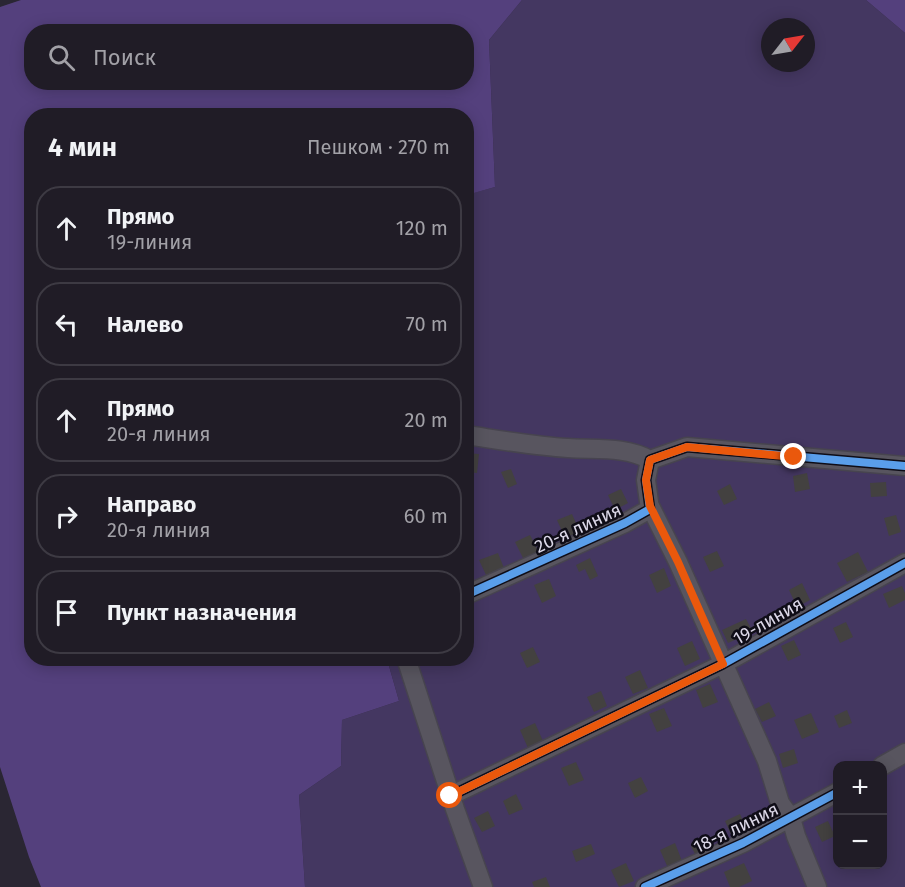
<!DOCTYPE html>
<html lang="ru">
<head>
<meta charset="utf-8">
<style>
  body { margin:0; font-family:"Fira Sans",sans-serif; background:#28252e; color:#f1f3f6 }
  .controls { position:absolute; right:18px; bottom:18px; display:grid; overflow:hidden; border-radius:12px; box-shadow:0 3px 15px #0003 }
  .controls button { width:54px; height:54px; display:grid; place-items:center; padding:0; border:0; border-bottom:2px solid #3d3a43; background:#201c26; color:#f1f3f6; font:30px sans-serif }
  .compass { position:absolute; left:761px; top:18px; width:54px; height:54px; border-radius:50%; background:#201c26; box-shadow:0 3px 15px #0003; rotate:59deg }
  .stop { position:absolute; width:18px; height:18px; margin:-14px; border:4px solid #ea580c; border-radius:50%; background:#fff }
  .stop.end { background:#ea580c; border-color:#fff; box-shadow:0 2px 6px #0008 }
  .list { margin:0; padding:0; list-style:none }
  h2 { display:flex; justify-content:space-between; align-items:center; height:78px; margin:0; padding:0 24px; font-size:26px }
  h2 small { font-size:20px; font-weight:400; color:#a2a1a7 }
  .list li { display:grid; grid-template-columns:39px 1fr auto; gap:18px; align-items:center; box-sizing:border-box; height:84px; margin:0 12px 12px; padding:0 12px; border:2px solid #3d3a43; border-radius:24px }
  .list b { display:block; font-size:22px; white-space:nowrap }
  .list p { margin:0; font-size:20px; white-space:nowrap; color:#a2a1a7 }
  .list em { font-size:20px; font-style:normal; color:#a2a1a7 }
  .icon { flex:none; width:33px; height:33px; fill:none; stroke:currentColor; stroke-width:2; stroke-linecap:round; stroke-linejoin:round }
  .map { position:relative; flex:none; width:905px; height:887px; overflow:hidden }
  .search { position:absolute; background:#201c26; box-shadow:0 3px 15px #0003; left:24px; top:24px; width:450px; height:66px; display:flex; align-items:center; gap:15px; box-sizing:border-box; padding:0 21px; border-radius:24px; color:#a2a1a7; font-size:22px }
  .panel { position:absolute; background:#201c26; box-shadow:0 3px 15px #0003; left:24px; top:108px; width:450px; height:558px; border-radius:24px }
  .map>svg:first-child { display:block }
  .green { fill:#443761; fill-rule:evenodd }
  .forest { fill:#54407d; fill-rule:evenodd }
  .building { fill:#434140 }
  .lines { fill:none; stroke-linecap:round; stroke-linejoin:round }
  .minor-casing { stroke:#47444f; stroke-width:21 }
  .minor { stroke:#58555f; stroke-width:18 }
  .cycleway-casing { stroke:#0f0d17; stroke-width:11 }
  .cycleway { stroke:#5a9eea; stroke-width:8 }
  .route { stroke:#ea580c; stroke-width:8 }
  .labels { text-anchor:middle; stroke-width:5; stroke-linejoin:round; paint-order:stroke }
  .street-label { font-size:18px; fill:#dbd7e7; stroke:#0f0d17 }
</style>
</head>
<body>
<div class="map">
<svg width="905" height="887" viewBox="0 0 905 887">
  <rect width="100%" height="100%" fill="#2a2633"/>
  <path class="green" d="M522,0H866L905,33V887H305L299,795L341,766L342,720L399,701L387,659L466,658V195L495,187L489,40ZM770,27H806V63H770ZM838,766H882V864H838Z"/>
  <path class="forest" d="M21,0H522L489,40L495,187L467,195L466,116H32V658L387,659L399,701L342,720L341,766L299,795L305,887H41L29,857L0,767V7ZM32,32H466V82H32Z
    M866,0H905V33Z"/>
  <path class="building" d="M466,453L479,454L477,473L466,472Z
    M511,469L517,484L508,488L501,472Z
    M807,473L810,489L795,492L793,476Z
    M886,482L887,496L871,497L870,483Z
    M730,484L737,499L724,505L717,491Z
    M621,489L628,503L615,510L608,495Z
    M572,514L580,532L565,538L557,520Z
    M896,515L901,532L889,536L884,518Z
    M530,535L539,552L524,560L515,542Z
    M717,551L724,566L710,572L703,557Z
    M858,552L868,572L847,582L837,563Z
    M498,553L504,568L486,575L479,560Z
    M590,558L598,576L590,580L585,569L579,572L576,565Z
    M664,568L671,586L657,593L649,575Z
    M549,579L556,596L542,603L534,585Z
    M802,583L810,600L797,607L789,590Z
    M902,586L905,593V600L889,608L883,594Z
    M746,619L753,632L728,643L722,630Z
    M846,622L853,637L840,643L833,628Z
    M794,640L801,655L788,661L781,646Z
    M692,641L700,659L685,666L677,648Z
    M533,647L540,662L527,668L520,653Z
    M640,670L648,688L633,694L625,677Z
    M710,684L718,702L703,708L696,690Z
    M601,691L607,706L594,712L587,697Z
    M769,702L776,716L762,722L755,709Z
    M664,708L672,726L657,732L649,714Z
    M847,710L852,723L839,728L834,716Z
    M811,713L819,732L802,739L794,720Z
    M535,723L543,741L528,748L520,730Z
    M794,749L798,763L783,768L779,754Z
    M576,762L584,780L569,786L561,768Z
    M641,777L648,791L635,798L628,783Z
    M516,794L523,809L509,815L503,801Z
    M488,811L495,826L482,832L474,818Z
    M740,814L748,832L733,839L725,821Z
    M828,821L835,836L822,842L815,827Z
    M707,839L712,848L696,856L691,846Z
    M675,843L682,861L668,868L660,850Z
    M591,844L595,854L576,862L572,851Z
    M626,863L634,881L619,887L611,870Z
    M744,863L752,881L739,887H730L724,872Z
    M546,877L550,887H534L532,882Z"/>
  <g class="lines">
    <g class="minor-casing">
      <path id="minor" d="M466,435C500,440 534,446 568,448C595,450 626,446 650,460
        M650,506L678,562L767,761L780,803L791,818L796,836L817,887
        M466,595L625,523L650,509L646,480L650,460L687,447L905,466
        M406,658L455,809L483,887
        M882,766L905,753
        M450,796L723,664L905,563
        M645,887L743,843L838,792"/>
    </g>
    <use href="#minor" class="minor"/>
    <g class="cycleway-casing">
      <path id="cycleway" d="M466,595L625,523L650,509L646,480L650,460L687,447L905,466
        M450,796L723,664L905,563
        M645,887L743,843L838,792"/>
    </g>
    <use href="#cycleway" class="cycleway"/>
  </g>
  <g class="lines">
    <path class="route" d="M450,796L723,664L678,562L650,506L646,480L650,460L687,447L794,457"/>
  </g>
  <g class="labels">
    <g class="street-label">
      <text transform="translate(578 528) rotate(-25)" y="6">20-я линия</text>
      <text transform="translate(768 621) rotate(-30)" y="6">19-линия</text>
      <text transform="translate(736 828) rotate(-26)" y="6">18-я линия</text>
    </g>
  </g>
</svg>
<div class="controls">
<button>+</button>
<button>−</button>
</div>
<svg class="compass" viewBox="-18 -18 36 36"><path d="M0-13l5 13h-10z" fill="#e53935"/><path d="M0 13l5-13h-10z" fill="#a2a1a7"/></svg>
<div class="stop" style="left:450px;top:796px"></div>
<div class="stop end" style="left:794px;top:457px"></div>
<div class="search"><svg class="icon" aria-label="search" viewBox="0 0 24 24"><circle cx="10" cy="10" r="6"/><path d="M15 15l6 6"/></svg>Поиск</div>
<section class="panel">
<h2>4 мин<small>Пешком · 270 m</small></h2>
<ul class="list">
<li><svg class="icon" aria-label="ahead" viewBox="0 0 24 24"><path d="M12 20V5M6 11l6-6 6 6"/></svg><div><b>Прямо</b><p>19-линия</p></div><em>120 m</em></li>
<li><svg class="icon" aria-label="left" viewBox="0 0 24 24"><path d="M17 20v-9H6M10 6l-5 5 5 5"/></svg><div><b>Налево</b></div><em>70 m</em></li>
<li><svg class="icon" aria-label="ahead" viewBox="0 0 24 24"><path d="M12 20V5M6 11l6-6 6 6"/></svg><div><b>Прямо</b><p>20-я линия</p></div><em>20 m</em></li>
<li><svg class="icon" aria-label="right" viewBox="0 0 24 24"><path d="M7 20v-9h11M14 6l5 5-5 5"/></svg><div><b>Направо</b><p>20-я линия</p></div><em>60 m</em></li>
<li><svg class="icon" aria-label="arrive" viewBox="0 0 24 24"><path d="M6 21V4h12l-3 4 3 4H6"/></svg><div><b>Пункт назначения</b></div></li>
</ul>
</section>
</div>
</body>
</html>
